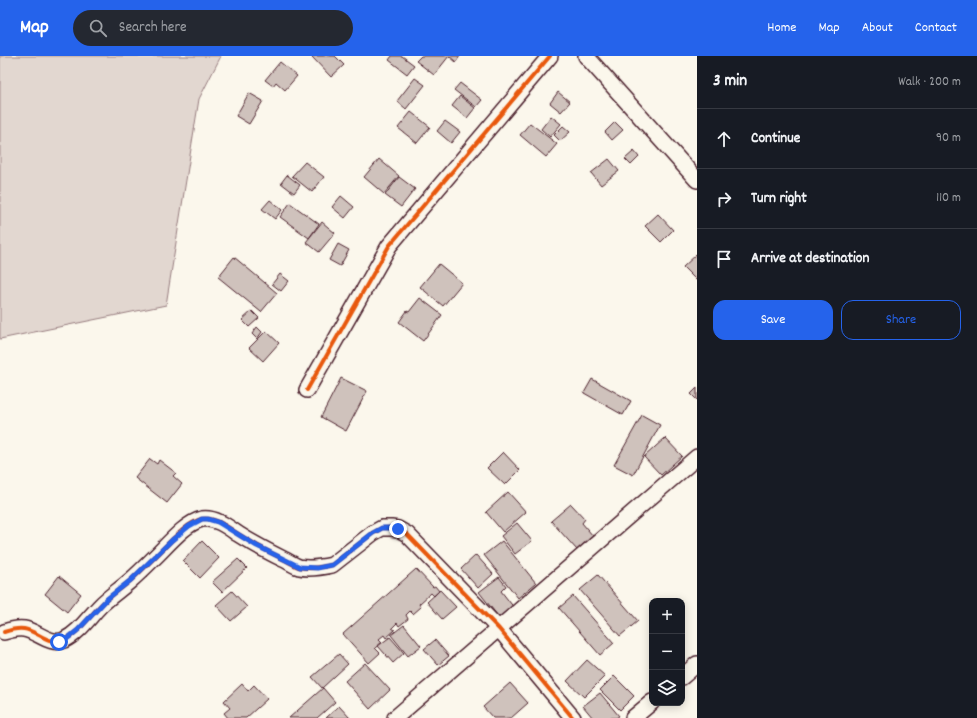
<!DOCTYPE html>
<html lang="en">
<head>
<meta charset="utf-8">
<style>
  body { margin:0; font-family:Dekko,sans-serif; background:#242831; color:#f1f3f6 }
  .controls { position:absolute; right:12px; bottom:12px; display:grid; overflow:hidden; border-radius:8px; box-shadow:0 2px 10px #0003 }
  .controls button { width:36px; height:36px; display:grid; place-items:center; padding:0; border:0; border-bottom:1px solid #363941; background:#171b24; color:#f1f3f6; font:20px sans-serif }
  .stop { position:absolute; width:12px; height:12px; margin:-9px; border:3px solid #2563eb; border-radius:50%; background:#fff }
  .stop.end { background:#2563eb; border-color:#fff; box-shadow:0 1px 4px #0008 }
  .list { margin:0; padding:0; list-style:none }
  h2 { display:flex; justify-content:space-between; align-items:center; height:52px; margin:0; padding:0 16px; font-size:17px }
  h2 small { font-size:13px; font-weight:400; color:#9ea1a6 }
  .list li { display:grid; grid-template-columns:26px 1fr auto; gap:12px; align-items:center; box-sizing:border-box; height:60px; padding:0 16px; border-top:1px solid #363941 }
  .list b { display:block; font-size:15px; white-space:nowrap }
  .list em { font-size:13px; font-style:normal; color:#9ea1a6 }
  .actions { display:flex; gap:8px; padding:12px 16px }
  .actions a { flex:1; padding:9px 0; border:1px solid #2563eb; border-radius:12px; text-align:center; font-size:14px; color:#2563eb }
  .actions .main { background:#2563eb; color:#fff }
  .icon { flex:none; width:22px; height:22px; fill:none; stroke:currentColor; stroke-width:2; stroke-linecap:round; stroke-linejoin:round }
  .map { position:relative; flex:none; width:697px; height:662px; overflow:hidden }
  header { display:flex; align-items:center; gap:24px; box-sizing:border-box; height:56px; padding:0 20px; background:#2563eb; color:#fff }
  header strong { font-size:19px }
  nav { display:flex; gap:22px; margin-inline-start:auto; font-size:14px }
  .search { width:280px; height:36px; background:#242831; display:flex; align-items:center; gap:10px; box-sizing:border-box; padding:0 14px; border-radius:22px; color:#9ea1a6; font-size:15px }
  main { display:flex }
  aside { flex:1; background:#171b24 }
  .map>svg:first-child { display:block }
  .green { fill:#e2d7d0; stroke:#967b7e }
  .building { fill:#cfc2bc; stroke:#4a1f2b }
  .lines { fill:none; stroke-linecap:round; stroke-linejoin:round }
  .minor-casing { stroke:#4a1f2b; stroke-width:18 }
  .minor { stroke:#fbf7ec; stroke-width:15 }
  .cycleway-casing { stroke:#fbf7ec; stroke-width:6 }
  .cycleway { stroke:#e8590c; stroke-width:4 }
  .route { stroke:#2563eb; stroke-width:5 }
</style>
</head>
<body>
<header>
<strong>Map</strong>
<div class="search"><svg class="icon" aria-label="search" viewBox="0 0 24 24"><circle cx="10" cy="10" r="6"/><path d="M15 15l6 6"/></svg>Search here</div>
<nav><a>Home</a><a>Map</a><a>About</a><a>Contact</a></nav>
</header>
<main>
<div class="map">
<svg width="697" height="662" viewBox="0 0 697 662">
  <rect width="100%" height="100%" fill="#fbf7ec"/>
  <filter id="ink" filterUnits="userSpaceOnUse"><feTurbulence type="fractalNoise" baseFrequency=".025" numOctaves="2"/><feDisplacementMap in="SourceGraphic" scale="8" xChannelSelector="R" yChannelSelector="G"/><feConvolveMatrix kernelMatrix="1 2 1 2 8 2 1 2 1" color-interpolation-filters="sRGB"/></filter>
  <g filter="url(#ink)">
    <path class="green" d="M0,0H221L199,43L166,249L0,283Z"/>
    <path class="building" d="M314,0H335L344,9L331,21L312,1Z
      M392,0H402L414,9L407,18L389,4Z
      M421,0H449L434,19L416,5Z
      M449,0H460L456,6Z
      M280,6L297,20L285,34L276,26L273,30L265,24Z
      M415,22L425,29L406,53L397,45Z
      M460,27L482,44L476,51L454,34Z
      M558,36L570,46L561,56L550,47Z
      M249,37L263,45L249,68L236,60Z
      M460,40L475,52L467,62L452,50Z
      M411,56L430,71L417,87L398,72Z
      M551,60L561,68L550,81L541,73Z
      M445,65L460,76L451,87L437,75Z
      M615,66L623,74L612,84L605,76Z
      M530,67L557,88L546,101L520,79Z
      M563,70L570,76L560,85L554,79Z
      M634,95L639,101L631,109L625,103Z
      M379,103L399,120L384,138L364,121Z
      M609,103L619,115L601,129L591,117Z
      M305,106L324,121L312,136L292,120Z
      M287,119L300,129L294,137L281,127Z
      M399,121L415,133L401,151L385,139Z
      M341,140L354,151L345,162L332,151Z
      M270,144L282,154L275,163L262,153Z
      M290,147L319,168L309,182L280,161Z
      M658,158L673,174L661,186L645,170Z
      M322,166L335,177L319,196L306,186Z
      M338,188L349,194L340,210L329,204Z
      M697,198V224H696L683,211Z
      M234,201L277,237L261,256L218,221Z
      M439,208L462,227L443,250L420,231Z
      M280,218L289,225L281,235L272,228Z
      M420,242L442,259L423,285L399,266L407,255L409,256Z
      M252,255L259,262L249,271L242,264Z
      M257,271L262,276L257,283L252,278Z
      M266,275L279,287L263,305L249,292Z
      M341,322L367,335L346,375L321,361Z
      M592,323L631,345L623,359L584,337Z
      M697,332V344L691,338Z
      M642,359L660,369L633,419L614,409Z
      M665,382L682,400L661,419L644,401Z
      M503,396L520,414L505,429L487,412Z
      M150,403L157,408L159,404L176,417L173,420L182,428L167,447L135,422Z
      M508,436L526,456L503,476L486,456Z
      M571,448L585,463L582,467L593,480L577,494L551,465Z
      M517,467L532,485L515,498L501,480Z
      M202,485L219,502L200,522L183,505Z
      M502,485L536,527L518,542L484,499Z
      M476,499L493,518L478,532L461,513Z
      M238,503L247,512L222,536L212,526Z
      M416,513L433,531L435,530L439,535L434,540L431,537L419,548L421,551L413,558L410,555L406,559L408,563L399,570L397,567L392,572L395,574L386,582L384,579L379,583L382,586L375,592L380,597L369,607L343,578Z
      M598,519L638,565L620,580L580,534Z
      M59,520L81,538L67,556L45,538Z
      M499,521L506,530L501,535L515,553L501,564L479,536Z
      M440,534L456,551L442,563L427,546Z
      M232,535L247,551L231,565L216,549Z
      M573,540L614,587L600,599L559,552Z
      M404,569L421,590L408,600L391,579Z
      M390,581L404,597L393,607L378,590Z
      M435,584L449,600L438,609L424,593Z
      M339,598L348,608L322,632L312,621Z
      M587,604L605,620L584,641L567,625Z
      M365,607L390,634L370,653L345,625Z
      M614,620L634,640L620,654L600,634Z
      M510,627L528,647L511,662H493L483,651Z
      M242,628L248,635L254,629L267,643L246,662H228L224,657L230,652L224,645Z
      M323,632L335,646L317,662H289Z
      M600,637L619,660L616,662H593L583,650Z
      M339,650L350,662H326Z"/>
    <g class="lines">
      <g class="minor-casing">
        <path id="minor" d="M586,0L697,124
          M307,334L389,190L550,0
          M4,576C10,574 18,572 24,573C37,575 50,590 64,584C79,577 89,561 101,549C110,540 121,533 131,524C139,517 146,510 153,503C166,491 185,467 202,463C215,461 228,471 238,478C252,487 267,495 283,503C288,505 293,509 299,511C308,513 323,511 332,509L373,477L382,472H391L398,473L407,478L499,573L573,662
          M682,621L697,608
          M395,662L697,401
          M633,662L652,646"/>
      </g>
      <use href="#minor" class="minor"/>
      <g class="cycleway-casing">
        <path id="cycleway" d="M307,334L389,190L550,0
          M4,576C10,574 18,572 24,573C37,575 50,590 64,584C79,577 89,561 101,549C110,540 121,533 131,524C139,517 146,510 153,503C166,491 185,467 202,463C215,461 228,471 238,478C252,487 267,495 283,503C288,505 293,509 299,511C308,513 323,511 332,509L373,477L382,472H391L398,473L407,478L499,573L573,662"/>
      </g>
      <use href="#cycleway" class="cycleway"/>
    </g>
  </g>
  <g class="lines" filter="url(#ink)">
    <path class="route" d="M59,586L63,585L68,582L78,574L107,543L131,524L172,484L189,470L202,463H208L218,466L257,490L300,511L317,512L332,509L373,477L382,472H391L398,473"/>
  </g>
</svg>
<div class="controls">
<button>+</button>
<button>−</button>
<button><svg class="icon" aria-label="layers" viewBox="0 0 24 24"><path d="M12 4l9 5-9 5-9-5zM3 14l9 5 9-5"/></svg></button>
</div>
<div class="stop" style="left:59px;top:586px"></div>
<div class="stop end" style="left:398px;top:473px"></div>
</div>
<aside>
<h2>3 min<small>Walk · 200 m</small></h2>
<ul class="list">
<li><svg class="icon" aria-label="ahead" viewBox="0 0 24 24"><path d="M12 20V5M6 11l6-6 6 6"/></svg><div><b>Continue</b></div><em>90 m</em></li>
<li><svg class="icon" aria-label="right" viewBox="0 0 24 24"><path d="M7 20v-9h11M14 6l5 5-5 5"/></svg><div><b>Turn right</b></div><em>110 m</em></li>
<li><svg class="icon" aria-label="arrive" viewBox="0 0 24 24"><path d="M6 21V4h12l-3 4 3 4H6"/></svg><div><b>Arrive at destination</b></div></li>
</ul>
<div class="actions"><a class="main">Save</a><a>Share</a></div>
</aside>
</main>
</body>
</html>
